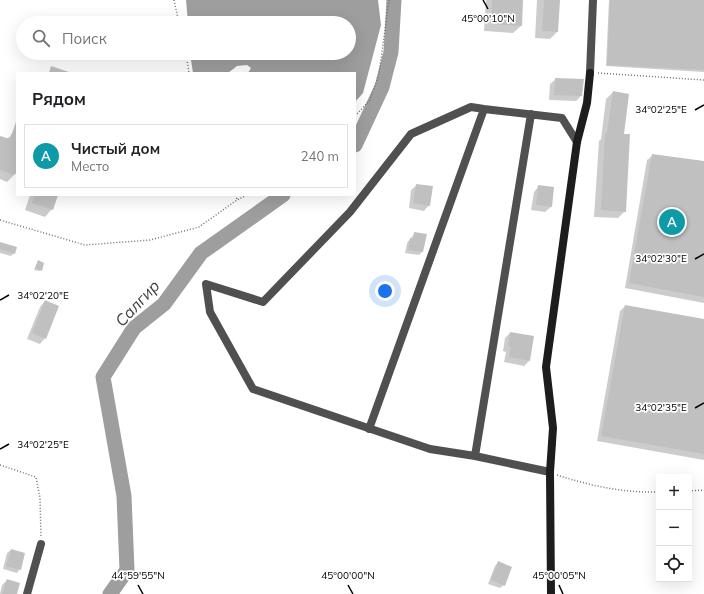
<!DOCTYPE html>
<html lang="ru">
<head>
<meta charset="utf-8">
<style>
  body { margin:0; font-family:Mulish,sans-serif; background:#f6f6f6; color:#202124 }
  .controls { position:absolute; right:12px; bottom:12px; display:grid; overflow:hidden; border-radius:0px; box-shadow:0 4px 16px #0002 }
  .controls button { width:36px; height:36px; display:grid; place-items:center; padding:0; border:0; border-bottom:1px solid #e0e0e0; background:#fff; color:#202124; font:20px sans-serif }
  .you { position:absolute; left:385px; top:291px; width:14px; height:14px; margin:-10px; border:3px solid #fff; border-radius:50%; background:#1a73e8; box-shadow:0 0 0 6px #1a73e833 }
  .badge { display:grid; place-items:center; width:26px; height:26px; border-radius:50%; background:#db2777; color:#fff; font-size:13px; font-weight:700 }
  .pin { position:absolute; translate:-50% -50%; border:2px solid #fff; box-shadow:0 1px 4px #0006 }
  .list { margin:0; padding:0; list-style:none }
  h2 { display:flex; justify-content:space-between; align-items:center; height:52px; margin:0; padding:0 16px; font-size:17px }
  h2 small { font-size:13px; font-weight:400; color:#757577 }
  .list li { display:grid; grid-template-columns:26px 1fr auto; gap:12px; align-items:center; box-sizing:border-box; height:64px; margin:0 8px 8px; padding:0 8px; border:1px solid #e0e0e0; border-radius:0px }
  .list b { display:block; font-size:15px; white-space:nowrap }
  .list p { margin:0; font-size:13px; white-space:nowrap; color:#757577 }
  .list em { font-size:13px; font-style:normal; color:#757577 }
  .icon { flex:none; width:22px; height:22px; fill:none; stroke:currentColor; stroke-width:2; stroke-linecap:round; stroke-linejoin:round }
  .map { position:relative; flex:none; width:704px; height:594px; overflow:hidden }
  .search { position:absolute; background:#fff; box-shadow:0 4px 16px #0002; left:16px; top:16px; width:340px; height:44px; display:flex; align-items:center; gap:10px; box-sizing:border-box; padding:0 14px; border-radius:22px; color:#757577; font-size:15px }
  .panel { position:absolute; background:#fff; box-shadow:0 4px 16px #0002; left:16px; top:72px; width:340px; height:124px; border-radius:0px }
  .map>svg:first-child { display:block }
  .water { fill:#9e9e9e }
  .shadow { fill:#0003 }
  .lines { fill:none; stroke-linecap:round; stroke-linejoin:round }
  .river { stroke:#9e9e9e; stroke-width:15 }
  .building { fill:#c0c0c0 }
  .path { stroke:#727272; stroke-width:1.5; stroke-dasharray:1 2; stroke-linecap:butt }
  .street { stroke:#505050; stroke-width:8 }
  .secondary { stroke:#1d1d1d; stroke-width:8 }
  .ticks { fill:none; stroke:#000; stroke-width:1.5 }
  .labels { text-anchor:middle; stroke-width:3.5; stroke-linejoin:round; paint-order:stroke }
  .water-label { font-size:16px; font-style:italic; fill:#3f3f3f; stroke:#fff }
  .ticks-label { font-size:10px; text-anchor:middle; fill:#000; stroke:#fff; stroke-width:3.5; stroke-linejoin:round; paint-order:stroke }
</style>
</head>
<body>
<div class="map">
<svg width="704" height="594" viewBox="0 0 704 594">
  <rect width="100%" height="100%" fill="#fff"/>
  <path class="water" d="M186,0H378L381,25L363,93L355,102V73H248L251,68L247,65L237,66L228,73H193L190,53H349V23H188Z"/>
  <path class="shadow" d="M486,0H522L521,26L513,33L484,31Z
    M537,0H559L557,32L550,39L535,38Z
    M609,0H704V72L606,66Z
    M556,79L583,80L581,96L576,101L549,100L550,84Z
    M613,92L623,135L625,211L618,218L594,217L599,141L601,139L606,99Z
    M12,134L17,135V167L14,175L7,182L0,179V137L7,139Z
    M653,155L704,162V303L625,288L647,160Z
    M417,185L429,205L424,211L409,208L411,190Z
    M539,186L551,207L545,212L531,210L534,192Z
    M30,195H57L52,209L45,217L25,210Z
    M415,233L425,235L422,252L419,255L405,253L407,243Z
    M0,244L14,253L11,256L0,253Z
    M38,261L41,270L39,271L34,270Z
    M45,301V338L40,344L27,339L40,307Z
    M625,306L704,320V460L597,441L620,311Z
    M510,333L529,361L524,366L504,362L506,352L503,351L505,338Z
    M11,550L20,569L17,573L3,569L7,553Z
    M498,563L504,585L500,588L488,584L495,566Z
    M7,580L16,594H0L2,585Z"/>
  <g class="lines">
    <path class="river" d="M355,145L382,87L391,52L394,0
      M110,594L127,570L124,496L103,377L134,328L164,304L201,253L283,195"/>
  </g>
  <path class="building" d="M492,0H523L522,26L491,24Z
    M544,0H560L558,32L542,31Z
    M610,0H704V70L607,65Z
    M51,66L69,72L68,73H49Z
    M555,78L584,79L582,96L554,95Z
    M613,91L629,94L624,134H630L626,212L601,210L605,133H607Z
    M16,122H17V170L15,175L0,170V136L10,139Z
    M652,154L704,161V297L629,283Z
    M416,184L433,186L430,206L413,203Z
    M538,185L554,187L552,207L536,205Z
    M35,195H58L53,210L32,203Z
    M414,232L427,234L423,252L408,250L410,238L413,239Z
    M0,242L17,247L15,254L0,249Z
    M38,260L44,263L42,271L35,268Z
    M45,300L59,306L46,339L32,333Z
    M625,305L704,319V454L601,436Z
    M510,332L534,336L530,361L509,357L511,347L508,346Z
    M11,549L25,553L21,570L6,566Z
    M498,561L512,567L505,586L491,580Z
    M7,579L20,583L17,594H2Z"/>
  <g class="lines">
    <path class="path" d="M174,0L179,23
      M186,53L189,73
      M598,73L704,80
      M355,116L370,100L379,74L389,0
      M236,195L237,200
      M0,220L85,245L150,240L199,227L237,200L247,195
      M0,465L36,477L40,498L41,537
      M557,475C591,486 624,493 659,492
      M689,491L704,490"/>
    <path class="street" d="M590,73L593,0
      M369,429L484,109
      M475,456L531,114
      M550,472L475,456L430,449L253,389L210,312L206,284L263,302L350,212L411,134L471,107L484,109L562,118L577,142
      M27,594L41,544"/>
    <path class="secondary" d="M551,594L550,472L553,428L546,367L577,142L587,103L590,73"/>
  </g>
  <path class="ticks" d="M483,0L488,9M695,110L704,105M695,259L704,254M0,300L9,295M695,408L704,403M0,449L9,444M138,585L143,594M348,585L353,594M559,585L563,594"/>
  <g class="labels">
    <g class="water-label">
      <text transform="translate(137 303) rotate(-47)" y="6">Салгир</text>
    </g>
  </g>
  <g class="ticks-label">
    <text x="488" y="22">45°00'10"N</text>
    <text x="661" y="113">34°02'25"E</text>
    <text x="661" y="262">34°02'30"E</text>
    <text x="43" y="299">34°02'20"E</text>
    <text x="661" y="411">34°02'35"E</text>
    <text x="43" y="448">34°02'25"E</text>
    <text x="138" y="579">44°59'55"N</text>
    <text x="348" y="579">45°00'00"N</text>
    <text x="559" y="579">45°00'05"N</text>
  </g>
</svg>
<div class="controls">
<button>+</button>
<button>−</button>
<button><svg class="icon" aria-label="locate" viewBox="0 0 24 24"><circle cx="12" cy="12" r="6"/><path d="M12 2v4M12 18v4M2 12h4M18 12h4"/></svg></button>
</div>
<div class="you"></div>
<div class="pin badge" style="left:672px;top:222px;background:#0f9aa8">A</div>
<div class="search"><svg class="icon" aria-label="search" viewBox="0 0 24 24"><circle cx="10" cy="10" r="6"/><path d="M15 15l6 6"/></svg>Поиск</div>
<section class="panel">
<h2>Рядом<small></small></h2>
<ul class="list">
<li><span class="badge" style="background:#0f9aa8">A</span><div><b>Чистый дом</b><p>Место</p></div><em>240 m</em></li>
</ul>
</section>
</div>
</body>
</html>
